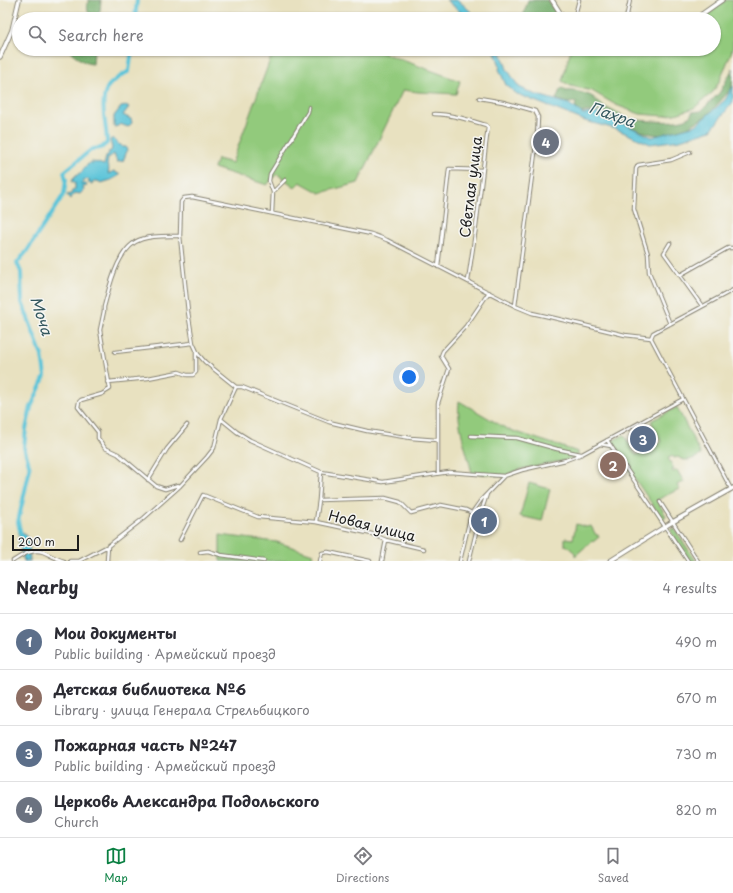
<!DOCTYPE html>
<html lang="en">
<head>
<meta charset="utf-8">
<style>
  body { margin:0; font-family:"Playpen Sans",sans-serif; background:#f2f2f3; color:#2b2b33 }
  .scale { position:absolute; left:12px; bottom:10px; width:67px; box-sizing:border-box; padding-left:4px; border:2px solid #1c1c1c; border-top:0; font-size:11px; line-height:14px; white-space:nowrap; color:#1c1c1c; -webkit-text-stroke:3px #f6f6f2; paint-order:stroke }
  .you { position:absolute; left:409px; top:377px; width:14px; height:14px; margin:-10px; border:3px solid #fff; border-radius:50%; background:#1a73e8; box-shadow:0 0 0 6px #1a73e833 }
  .badge { display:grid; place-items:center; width:26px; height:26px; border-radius:50%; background:#0b8043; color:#fff; font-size:13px; font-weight:700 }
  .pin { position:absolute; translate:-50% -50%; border:2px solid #fff; box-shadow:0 1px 4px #0006 }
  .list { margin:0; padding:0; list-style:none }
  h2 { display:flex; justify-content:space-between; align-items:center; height:52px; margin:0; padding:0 16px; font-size:17px }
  h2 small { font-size:13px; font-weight:400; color:#7c7c81 }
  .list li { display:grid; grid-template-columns:26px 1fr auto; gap:12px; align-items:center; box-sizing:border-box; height:56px; padding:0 16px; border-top:1px solid #e1e1e2 }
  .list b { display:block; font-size:15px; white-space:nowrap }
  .list p { margin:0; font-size:13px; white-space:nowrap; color:#7c7c81 }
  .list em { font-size:13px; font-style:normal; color:#7c7c81 }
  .icon { flex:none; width:22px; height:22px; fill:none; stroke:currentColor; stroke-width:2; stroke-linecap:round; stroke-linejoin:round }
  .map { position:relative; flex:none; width:733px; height:561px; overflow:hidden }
  .search { position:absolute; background:#fff; box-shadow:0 1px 3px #0004; left:12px; right:12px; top:12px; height:44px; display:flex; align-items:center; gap:10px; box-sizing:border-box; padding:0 14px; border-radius:22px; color:#7c7c81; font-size:15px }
  .sheet { height:276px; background:#fff }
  nav { display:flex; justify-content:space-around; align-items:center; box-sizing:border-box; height:56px; border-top:1px solid #e1e1e2; background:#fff; font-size:11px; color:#7c7c81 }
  nav a { display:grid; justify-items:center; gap:2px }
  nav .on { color:#0b8043 }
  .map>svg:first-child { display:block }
  .green { fill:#92ca7c; stroke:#57734c }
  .forest { fill:#75ae6c; stroke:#486544 }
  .water { fill:#5dc5d9; stroke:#3c707a }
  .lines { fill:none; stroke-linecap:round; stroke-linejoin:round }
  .river { stroke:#5dc5d9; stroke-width:4 }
  .minor-casing { stroke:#827e6e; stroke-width:4.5 }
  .major-casing { stroke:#827e6e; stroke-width:5.5 }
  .minor { stroke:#fff; stroke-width:2.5 }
  .major { stroke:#fff; stroke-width:3.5 }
  .labels { text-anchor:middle; stroke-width:3; stroke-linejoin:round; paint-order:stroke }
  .street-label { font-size:14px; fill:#1c1c1c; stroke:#f6f6f2 }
  .water-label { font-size:15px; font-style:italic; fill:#33575e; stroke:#f6f6f2 }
</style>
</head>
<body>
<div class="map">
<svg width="733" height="561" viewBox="0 0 733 561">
  <rect width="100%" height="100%" fill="#f6f6f2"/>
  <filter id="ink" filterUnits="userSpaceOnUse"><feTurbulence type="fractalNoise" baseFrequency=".025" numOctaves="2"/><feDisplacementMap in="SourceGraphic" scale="8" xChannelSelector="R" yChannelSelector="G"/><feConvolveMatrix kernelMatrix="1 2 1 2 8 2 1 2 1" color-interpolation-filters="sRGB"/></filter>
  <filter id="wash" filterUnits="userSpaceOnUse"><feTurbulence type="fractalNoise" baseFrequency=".012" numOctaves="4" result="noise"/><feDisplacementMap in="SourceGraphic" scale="16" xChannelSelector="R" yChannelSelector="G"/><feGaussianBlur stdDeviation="0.9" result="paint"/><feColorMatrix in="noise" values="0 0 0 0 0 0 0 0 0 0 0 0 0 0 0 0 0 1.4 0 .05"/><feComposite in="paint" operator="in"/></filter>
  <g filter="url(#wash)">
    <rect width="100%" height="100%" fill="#e8e1c0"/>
    <path class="green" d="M726,0H733V48L721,78L713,92L694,108L679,113L664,116L640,114L616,105L592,91L571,86L562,81L571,49H714V19H701Z
      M274,49H372L460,81L456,94L418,92L403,90L358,183L320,193L300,182L295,187L277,174L267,185L214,168L217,159L232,163Z
      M459,401L507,429L578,452V455L567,460L521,469L504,476L472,473C467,452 456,423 459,401Z
      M677,407L701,455C693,459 686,463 678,457L674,458L673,456L668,458L674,469L672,470L673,472L677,470L684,482L677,485L679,489L657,500L666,516L662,519L610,442L624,435L636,455L661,442L651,421Z
      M529,483L550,489L542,521L520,516Z
      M576,524L586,527L591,526L596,535H598L599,537L593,542L592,541L575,556V553L566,545L565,546V538L573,539Z
      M674,528L696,561H690L670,530Z
      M220,535L277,542L313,554L311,561H220Z"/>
    <path class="forest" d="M87,0H101L100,11L97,16L95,18L88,12L87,5L89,2Z
      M528,0H547L557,14L555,19H522Z
      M66,49H94L93,64C81,64 76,54 66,49Z
      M733,68L732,88L708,115L688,127L661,135L651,134L638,130L599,110C592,114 588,110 581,113L575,107L576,102L568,103L556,99L560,90L562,88L566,91C573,90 586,93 593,97C597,100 600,105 605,107C614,113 618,110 626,119C639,120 680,125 689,117C690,116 692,113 692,112L701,111L720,92Z"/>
    <path class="water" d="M446,0H458L479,19H469Z
      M494,49H500L507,69L519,87L534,94L569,104L583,114L600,113L652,137L696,125L725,100L733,86V102L711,130L680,140L650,144L616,129L585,121L517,94L506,85L499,69L500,66Z
      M127,106L129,107L123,115L131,119L132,123L128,127L120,124L118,126L114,127V116L121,107Z
      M113,138L118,144L121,145L122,147H126L127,151L123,161L117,162L114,154L108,158L107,166L109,169L108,174L114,171L120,175L111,180L101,183L98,181L92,182V184L88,183L90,180H88V179H86L85,181H83L81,184H84L85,183L87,186L83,187L84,190L80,194C73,192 74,195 70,199L67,195L71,194L72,191L75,189V183L72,182C73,177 78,174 82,172L84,168L92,161V164L95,162L104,165L106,157L109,153L108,152L111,151L112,148L110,140Z
      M21,531L29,539L27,540C31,550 29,551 30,561H24L19,544V532Z"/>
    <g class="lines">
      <path class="river" d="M135,19L137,0
        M21,535L18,522L30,468L24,447L26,429L31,407L45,376L42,356L22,302L21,272L17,263L27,251L64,194L66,179L64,172L92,149L101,148L107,143C107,125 99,105 107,88C111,81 123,75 129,71L132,49"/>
    </g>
  </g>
  <g filter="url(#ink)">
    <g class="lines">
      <g class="minor-casing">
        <path id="minor" d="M574,19L579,0
          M626,19L630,0
          M479,98L503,102L535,111L538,117L537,138L515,306
          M434,114C451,114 469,120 486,125L488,127L476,227L468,281
          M273,192L269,181L270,174L308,112L309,107
          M272,213L273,192L285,180
          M670,243L664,253L702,306
          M438,267L449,169L483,170
          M680,275L728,248H733
          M670,324L649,272L648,254L634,209L636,169L638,165L671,160L690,152
          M651,338L731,489
          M651,338L653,333L733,290
          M115,352L193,343
          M108,382L148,378L179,372L187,375H193L196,372V351
          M236,387L205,362L198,354L193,343L188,312L180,236L181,202L184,198L192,197L371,234L387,240L515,306L532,313L550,317L625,335L651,338
          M236,387H242L329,422L367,431L411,438L437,440
          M221,419L237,432L250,440L321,472L383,482L449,472L504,476
          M471,436L517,438L557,449L581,454
          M607,440L688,561
          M600,444L611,446
          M321,472L319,500L385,498L400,502L411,513L441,505L466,510L472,513
          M438,473V403L449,369L441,356L443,351L466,326L489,292
          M148,480L167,449L187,425
          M180,486L178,485L165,489L156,486L118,454L105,448L98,438V432L78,407L79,402L81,400L102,394L110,389L100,330L104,311V307C110,285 118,246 142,239C154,235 168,236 180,236
          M660,502L698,561
          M316,522L372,534L386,540L424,549
          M180,540L203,495L258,517L316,522L319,500
          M200,552L208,551L221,555L264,561
          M13,561C21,556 32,548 43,552C50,555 56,559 64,561
          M70,561H79L108,546L144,518L180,486L207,457L214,448L221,419L236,387
          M107,561L108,546
          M320,561L322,553L328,552L370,561
          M382,561L386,540
          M460,561L471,514L481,500L504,476L522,470L566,460L582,454L683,399
          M469,561L481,512L487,494"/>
      </g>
      <g class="major-casing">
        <path id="major" d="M552,0L564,19
          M695,19L722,0
          M0,57L12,30L19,0
          M610,561L669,524L733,488"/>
      </g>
      <use href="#minor" class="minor"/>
      <use href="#major" class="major"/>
    </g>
  </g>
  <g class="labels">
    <g class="street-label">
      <text transform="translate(471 187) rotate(-83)" y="5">Светлая улица</text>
      <text transform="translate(372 526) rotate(14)" y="5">Новая улица</text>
    </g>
    <g class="water-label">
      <text transform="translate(612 115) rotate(19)" y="5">Пахра</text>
      <text transform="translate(41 316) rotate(72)" y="5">Моча</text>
    </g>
  </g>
</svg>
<div class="scale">200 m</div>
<div class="you"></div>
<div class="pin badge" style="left:484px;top:521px;background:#5c6f8a">1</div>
<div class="pin badge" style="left:613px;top:465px;background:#8d6e63">2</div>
<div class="pin badge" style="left:643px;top:439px;background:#5c6f8a">3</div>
<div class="pin badge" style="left:546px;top:142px;background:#6b7280">4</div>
<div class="search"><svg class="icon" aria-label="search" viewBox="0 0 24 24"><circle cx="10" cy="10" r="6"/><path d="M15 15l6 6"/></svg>Search here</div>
</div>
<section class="sheet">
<h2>Nearby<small>4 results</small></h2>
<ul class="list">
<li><span class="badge" style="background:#5c6f8a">1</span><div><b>Мои документы</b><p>Public building · Армейский проезд</p></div><em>490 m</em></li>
<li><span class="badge" style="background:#8d6e63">2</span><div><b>Детская библиотека №6</b><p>Library · улица Генерала Стрельбицкого</p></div><em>670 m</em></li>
<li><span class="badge" style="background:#5c6f8a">3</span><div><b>Пожарная часть №247</b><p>Public building · Армейский проезд</p></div><em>730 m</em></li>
<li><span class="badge" style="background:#6b7280">4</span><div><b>Церковь Александра Подольского</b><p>Church</p></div><em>820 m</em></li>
</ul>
</section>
<nav>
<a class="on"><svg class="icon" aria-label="map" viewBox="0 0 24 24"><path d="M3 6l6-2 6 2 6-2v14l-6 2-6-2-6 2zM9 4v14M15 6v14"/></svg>Map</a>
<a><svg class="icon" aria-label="directions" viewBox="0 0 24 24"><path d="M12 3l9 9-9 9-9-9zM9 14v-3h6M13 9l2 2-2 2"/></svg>Directions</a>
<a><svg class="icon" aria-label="saved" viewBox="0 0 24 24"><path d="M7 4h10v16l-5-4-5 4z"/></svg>Saved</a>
</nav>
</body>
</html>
